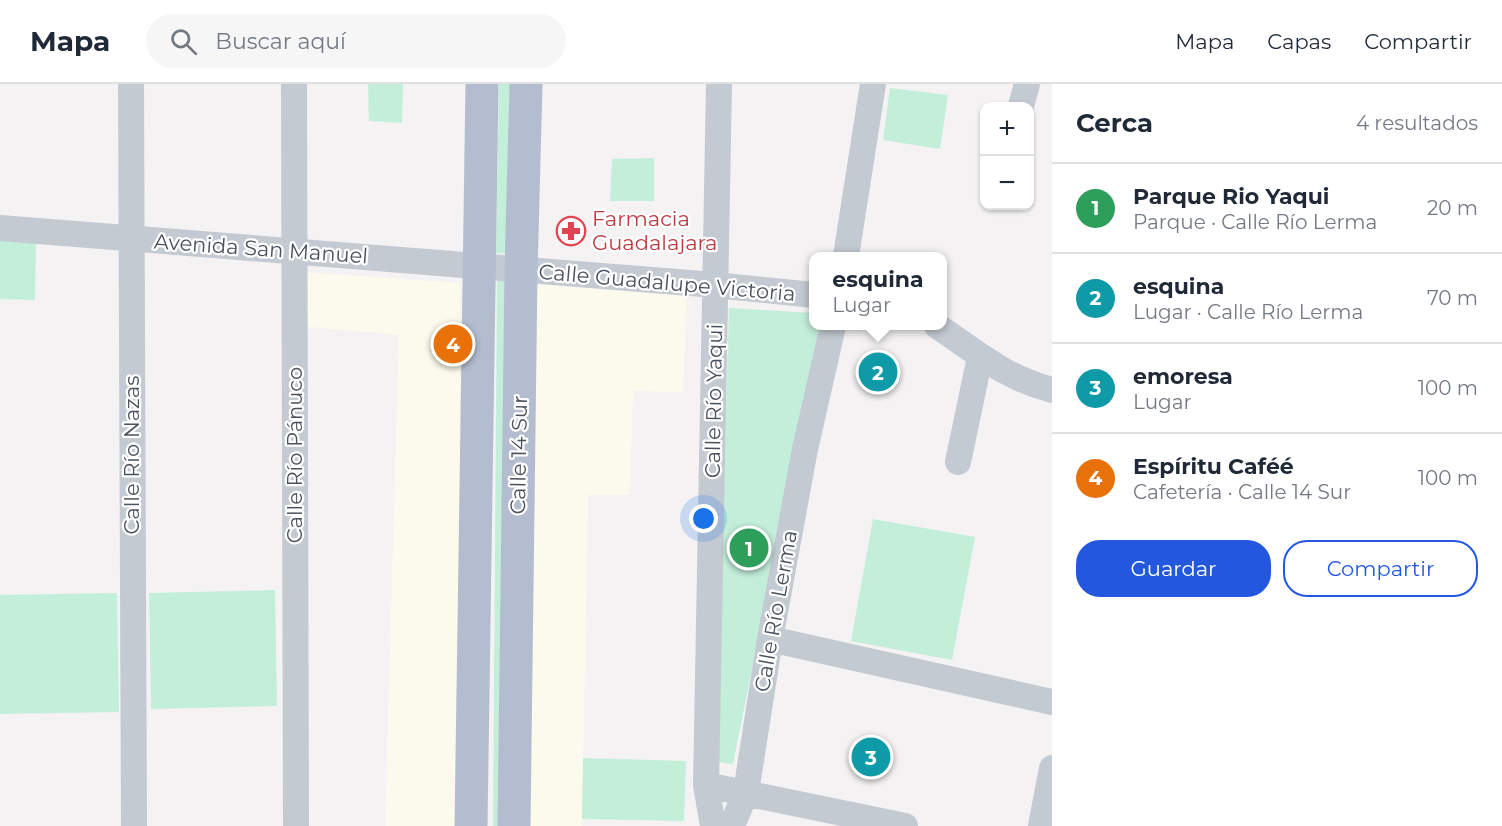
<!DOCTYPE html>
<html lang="es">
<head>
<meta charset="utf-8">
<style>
  body { margin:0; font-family:Montserrat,sans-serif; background:#f6f6f7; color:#1f2937 }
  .controls { position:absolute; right:18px; top:18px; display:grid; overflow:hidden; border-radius:12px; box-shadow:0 2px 4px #0004 }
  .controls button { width:54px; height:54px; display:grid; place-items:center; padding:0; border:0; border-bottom:2px solid #e0e1e3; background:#fff; color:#1f2937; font:30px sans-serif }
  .you { position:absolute; left:704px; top:435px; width:21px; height:21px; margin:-15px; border:4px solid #fff; border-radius:50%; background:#1a73e8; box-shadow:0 0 0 9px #1a73e833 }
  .badge { display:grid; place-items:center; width:39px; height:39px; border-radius:50%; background:#2257de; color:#fff; font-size:20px; font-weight:700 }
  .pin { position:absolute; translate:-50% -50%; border:3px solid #fff; box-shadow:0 2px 6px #0006 }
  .popup { position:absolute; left:809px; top:168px; width:138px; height:78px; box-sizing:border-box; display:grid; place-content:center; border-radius:12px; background:#fff; filter:drop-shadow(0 2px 4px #0005); font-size:20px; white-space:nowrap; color:#747a83 }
  .popup b { font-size:22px; color:#1f2937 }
  .popup::after { content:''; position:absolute; left:50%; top:100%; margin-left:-12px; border:12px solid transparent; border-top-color:#fff }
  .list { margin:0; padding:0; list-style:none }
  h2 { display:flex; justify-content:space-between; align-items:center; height:78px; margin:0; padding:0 24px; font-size:26px }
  h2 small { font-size:20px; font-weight:400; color:#747a83 }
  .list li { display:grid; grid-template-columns:39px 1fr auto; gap:18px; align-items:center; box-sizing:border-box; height:90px; padding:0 24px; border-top:2px solid #e0e1e3 }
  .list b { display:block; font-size:22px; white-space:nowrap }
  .list p { margin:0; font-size:20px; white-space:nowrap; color:#747a83 }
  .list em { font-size:20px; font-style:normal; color:#747a83 }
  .actions { display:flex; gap:12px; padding:18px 24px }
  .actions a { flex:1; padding:14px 0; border:2px solid #2257de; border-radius:24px; text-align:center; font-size:21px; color:#2257de }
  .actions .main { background:#2257de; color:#fff }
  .icon { flex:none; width:33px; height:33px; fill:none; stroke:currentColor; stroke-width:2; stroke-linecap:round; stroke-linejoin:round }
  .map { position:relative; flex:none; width:1052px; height:742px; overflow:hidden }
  header { display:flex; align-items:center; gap:36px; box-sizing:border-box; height:84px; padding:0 30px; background:#fff; border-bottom:2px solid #e0e1e3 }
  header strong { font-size:28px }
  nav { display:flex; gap:33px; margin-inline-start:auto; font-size:21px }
  .search { width:420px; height:54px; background:#f6f6f7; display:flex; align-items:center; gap:15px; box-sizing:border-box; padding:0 21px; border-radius:33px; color:#747a83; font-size:22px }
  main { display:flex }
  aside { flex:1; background:#fff }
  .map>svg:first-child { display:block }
  .commercial { fill:#fcfaed }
  .green { fill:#c3eeda }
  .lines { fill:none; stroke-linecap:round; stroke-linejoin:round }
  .minor { stroke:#c3cad2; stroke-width:26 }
  .major { stroke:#b3bdcf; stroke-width:33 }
  .labels { text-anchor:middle; stroke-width:4.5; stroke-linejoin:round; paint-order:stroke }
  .health-label { font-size:21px; fill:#be3a42; stroke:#fff; text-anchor:start }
  .street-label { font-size:21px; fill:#4a525e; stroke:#fff }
</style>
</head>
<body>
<header>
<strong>Mapa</strong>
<div class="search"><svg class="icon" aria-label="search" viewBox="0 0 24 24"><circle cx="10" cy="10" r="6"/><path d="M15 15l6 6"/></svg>Buscar aquí</div>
<nav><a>Mapa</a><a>Capas</a><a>Compartir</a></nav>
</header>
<main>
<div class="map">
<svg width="1052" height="742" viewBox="0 0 1052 742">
  <rect width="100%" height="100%" fill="#f4f2f2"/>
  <path class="commercial" d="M303,188L460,199L459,742H385L399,251L300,242Z
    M532,196L687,199L683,308L633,307L630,411H588L582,742H525Z"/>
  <path class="green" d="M368,0H403L402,39L369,37Z
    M499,0H517L513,170L496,169Z
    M890,4L948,11L940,65L883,56Z
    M654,74V117H610L612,75Z
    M0,152L36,153L35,216L0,215Z
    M497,197H511L504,742H493Z
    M729,224L813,229L814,242H820L733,680L716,678Z
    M873,435L975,453L952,576L851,557Z
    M275,506L277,622L151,625L149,509Z
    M117,509L119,628L0,630V511Z
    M583,674L686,677L684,737L582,735Z"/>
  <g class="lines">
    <path class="minor" d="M131,0L134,742
      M294,0L296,742
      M1021,22L1027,0
      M0,144L715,201L814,211
      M846,172L873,0
      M937,242C978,269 1003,293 1052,306
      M958,378L980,273
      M770,555L1052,618
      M706,701L905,742
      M713,742L706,701L719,0
      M732,742L746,708L770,555L805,365L833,242
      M1041,742L1052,684"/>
    <path class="major" d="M471,742L482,0
      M514,742L521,187L526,0"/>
  </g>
  <defs>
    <g id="pharmacy-ring" transform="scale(1.5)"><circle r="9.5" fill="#fff" stroke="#e0444e" stroke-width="1.5"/><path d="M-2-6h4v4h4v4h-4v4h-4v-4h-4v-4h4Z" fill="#e0444e"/></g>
  </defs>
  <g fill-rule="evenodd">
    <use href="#pharmacy-ring" x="571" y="147"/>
  </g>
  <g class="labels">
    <g class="health-label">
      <text x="592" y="142">Farmacia<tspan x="592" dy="24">Guadalajara</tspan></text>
    </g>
    <g class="street-label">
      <text transform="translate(261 165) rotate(4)" y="7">Avenida San Manuel</text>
      <text transform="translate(667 199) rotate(5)" y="7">Calle Guadalupe Victoria</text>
      <text transform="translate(714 317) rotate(-89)" y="7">Calle Río Yaqui</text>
      <text transform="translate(132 371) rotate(-90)" y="7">Calle Río Nazas</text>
      <text transform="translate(295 371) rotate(-90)" y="7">Calle Río Pánuco</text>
      <text transform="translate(519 371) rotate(-89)" y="7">Calle 14 Sur</text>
      <text transform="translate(776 527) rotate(-80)" y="7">Calle Río Lerma</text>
    </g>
  </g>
</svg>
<div class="controls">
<button>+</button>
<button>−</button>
</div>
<div class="you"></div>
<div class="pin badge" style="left:749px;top:464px;background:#2e9e5b">1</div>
<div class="pin badge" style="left:878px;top:288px;background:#0f9aa8">2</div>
<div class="popup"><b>esquina</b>Lugar</div>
<div class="pin badge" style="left:871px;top:673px;background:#0f9aa8">3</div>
<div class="pin badge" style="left:453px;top:260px;background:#e8710a">4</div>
</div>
<aside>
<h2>Cerca<small>4 resultados</small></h2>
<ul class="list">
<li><span class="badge" style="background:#2e9e5b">1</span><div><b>Parque Rio Yaqui</b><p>Parque · Calle Río Lerma</p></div><em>20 m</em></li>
<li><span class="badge" style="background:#0f9aa8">2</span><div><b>esquina</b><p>Lugar · Calle Río Lerma</p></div><em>70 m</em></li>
<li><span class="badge" style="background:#0f9aa8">3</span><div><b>emoresa</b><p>Lugar</p></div><em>100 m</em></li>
<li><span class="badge" style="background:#e8710a">4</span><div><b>Espíritu Caféé</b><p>Cafetería · Calle 14 Sur</p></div><em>100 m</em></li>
</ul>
<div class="actions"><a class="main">Guardar</a><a>Compartir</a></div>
</aside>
</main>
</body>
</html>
